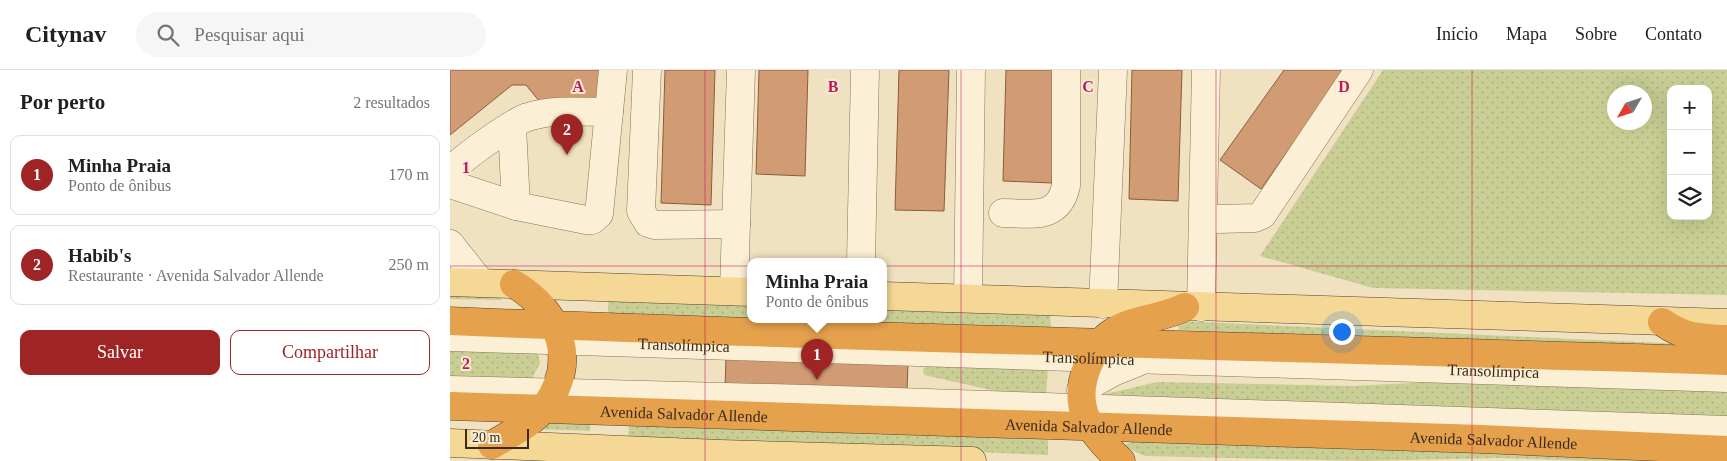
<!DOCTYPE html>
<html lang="pt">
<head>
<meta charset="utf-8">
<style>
  body { margin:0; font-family:"Times New Roman",serif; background:#f6f6f6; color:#202124 }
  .controls { position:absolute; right:15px; top:15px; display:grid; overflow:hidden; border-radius:10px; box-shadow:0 5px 20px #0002 }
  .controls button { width:45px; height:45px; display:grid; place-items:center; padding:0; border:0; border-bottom:1px solid #e0e0e0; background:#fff; color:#202124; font:25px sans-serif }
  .compass { position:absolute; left:1157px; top:15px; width:45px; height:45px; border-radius:50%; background:#fff; box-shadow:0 5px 20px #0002; rotate:231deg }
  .scale { position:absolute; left:15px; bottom:12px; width:64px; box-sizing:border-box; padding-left:5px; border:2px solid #3a2b1d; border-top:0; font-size:14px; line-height:18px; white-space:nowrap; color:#3a2b1d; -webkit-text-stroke:4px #f7ecd1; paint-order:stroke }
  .you { position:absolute; left:891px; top:261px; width:18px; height:18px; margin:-12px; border:4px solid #fff; border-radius:50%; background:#1a73e8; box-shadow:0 0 0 8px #1a73e833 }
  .badge { display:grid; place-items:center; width:32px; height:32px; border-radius:50%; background:#9e2425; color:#fff; font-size:16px; font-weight:700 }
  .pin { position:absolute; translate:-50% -41px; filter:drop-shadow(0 1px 2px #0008) }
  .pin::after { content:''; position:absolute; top:26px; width:18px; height:15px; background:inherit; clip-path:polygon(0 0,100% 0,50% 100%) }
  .popup { position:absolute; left:297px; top:188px; width:140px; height:65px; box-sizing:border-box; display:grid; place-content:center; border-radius:10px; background:#fff; filter:drop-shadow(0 1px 4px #0005); font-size:16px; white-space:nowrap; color:#757577 }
  .popup b { font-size:19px; color:#202124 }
  .popup::after { content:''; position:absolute; left:50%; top:100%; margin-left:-10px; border:10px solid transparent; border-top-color:#fff }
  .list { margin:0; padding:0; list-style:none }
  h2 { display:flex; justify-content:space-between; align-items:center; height:65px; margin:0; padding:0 20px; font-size:21px }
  h2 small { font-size:16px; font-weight:400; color:#757577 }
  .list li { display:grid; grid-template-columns:32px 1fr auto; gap:15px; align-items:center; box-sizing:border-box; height:80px; margin:0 10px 10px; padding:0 10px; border:1px solid #e0e0e0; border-radius:10px }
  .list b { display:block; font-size:19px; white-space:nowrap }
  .list p { margin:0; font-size:16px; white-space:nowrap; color:#757577 }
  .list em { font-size:16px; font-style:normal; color:#757577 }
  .actions { display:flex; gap:10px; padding:15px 20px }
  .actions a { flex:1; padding:11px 0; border:1px solid #9e2425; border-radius:10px; text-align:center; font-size:18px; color:#9e2425 }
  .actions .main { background:#9e2425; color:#fff }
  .icon { flex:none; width:28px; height:28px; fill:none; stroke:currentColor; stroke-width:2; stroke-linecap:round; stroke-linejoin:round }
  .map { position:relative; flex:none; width:1277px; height:391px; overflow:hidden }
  header { display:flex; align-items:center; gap:30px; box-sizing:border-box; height:70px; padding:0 25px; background:#fff; border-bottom:1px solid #e0e0e0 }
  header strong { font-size:24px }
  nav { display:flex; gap:28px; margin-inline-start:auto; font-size:18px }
  .search { width:350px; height:45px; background:#f6f6f6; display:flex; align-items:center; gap:12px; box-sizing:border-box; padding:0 18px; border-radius:28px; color:#757577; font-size:19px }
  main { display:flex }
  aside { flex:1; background:#fff }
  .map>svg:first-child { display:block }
  .grass { fill:url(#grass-dots); fill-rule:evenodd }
  .building { fill:#d19b74; stroke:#8c5b3c }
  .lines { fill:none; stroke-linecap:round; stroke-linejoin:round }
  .minor-casing { stroke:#8b7357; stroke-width:29 }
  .major-casing { stroke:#58402c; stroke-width:29 }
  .highway-casing { stroke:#58402c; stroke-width:29 }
  .minor { stroke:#fbefd5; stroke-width:28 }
  .major { stroke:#f6d896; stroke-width:28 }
  .highway { stroke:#e5a14c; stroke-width:28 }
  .grid { fill:none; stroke:#c2185b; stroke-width:1; stroke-opacity:0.55 }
  .labels { text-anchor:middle; stroke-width:4; stroke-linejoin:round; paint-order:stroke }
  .street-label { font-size:16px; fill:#3a2b1d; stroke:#f7ecd1 }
  .grid-label { font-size:16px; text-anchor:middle; font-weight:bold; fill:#c2185b; stroke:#f7ecd1; stroke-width:4; stroke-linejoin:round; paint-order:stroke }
</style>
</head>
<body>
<header>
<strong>Citynav</strong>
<div class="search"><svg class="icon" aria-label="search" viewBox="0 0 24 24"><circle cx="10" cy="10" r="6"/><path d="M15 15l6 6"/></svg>Pesquisar aqui</div>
<nav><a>Início</a><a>Mapa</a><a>Sobre</a><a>Contato</a></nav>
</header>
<main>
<aside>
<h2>Por perto<small>2 resultados</small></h2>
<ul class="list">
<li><span class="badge">1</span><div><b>Minha Praia</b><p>Ponto de ônibus</p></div><em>170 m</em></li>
<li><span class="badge">2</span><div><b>Habib's</b><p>Restaurante · Avenida Salvador Allende</p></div><em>250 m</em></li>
</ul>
<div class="actions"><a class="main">Salvar</a><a>Compartilhar</a></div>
</aside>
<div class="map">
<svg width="1277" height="391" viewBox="0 0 1277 391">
  <defs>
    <pattern id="grass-dots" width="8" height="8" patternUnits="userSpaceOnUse" patternTransform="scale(1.25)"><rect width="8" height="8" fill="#c9cf94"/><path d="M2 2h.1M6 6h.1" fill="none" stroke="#adb27f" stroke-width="1.8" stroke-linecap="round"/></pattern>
  </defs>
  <rect width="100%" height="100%" fill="#f0e2c1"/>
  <path class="grass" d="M933,0H1277V225L923,218L810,186ZM1221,19H1258V146H1221ZM1164,22H1194V52H1164Z
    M0,216L44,222L52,230L0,229Z
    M158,230L301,234V249H433V238L600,243L601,259L158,246Z
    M728,251L1277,276V282L729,260Z
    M0,271L86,274L90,293L81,311L0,308Z
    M548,287H599L596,325L554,323L474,305L473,298Z
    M1021,310L1277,315V351L641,334L656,324L707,312L902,316Z
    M141,344L140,361L81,359L82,353Z
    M179,353L598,366V385L178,368Z
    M684,371L1277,391H1141L1050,388L912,391L695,386L672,376Z"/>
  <path class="building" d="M0,0H155L156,34L90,32L76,15H62L0,65Z
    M215,0H265L261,135L211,133Z
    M309,0H358L355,106L306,104Z
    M449,0H499L494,141L445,140Z
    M556,0H606L602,113L553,111Z
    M682,0H732L728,131L679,129Z
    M834,0H895L811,119L770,90Z
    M276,287L458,292L457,323L275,318Z"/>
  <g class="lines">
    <g class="minor-casing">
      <g id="minor">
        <path d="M197,0L191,141L198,153L205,155L286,154L284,221"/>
        <path d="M62,56L66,136"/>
        <path d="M0,102C9,90 64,51 78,47C103,39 133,42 159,42"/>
        <path d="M0,114L66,136L136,150H142L149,144L163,0"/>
        <path d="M553,143C581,143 608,151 616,116V0"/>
        <path d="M769,149L805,148L812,145L909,0"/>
        <path d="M286,154L291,0"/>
        <path d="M0,174L31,213"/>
        <path d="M411,191L415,0"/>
        <path d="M518,228L521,0"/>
        <path d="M653,234L663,0"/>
        <path d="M751,237L756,0"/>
        <path id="s1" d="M0,267L1277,308"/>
        <path d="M0,320L357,329L1277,360"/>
        <path d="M631,320L663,302L688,292"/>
      </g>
    </g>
    <g class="major-casing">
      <path id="major" d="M0,212L301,222
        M433,226L1277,253
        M0,373L270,384L522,391"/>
    </g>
    <g class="highway-casing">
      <g id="highway">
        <path d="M0,251C426,269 851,277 1277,291"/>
        <path d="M1212,252C1235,268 1249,268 1277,269"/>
        <path id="s2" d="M0,336L1031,369L1277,380"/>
        <path d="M42,375C59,364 82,354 95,337C129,291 110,242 64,214"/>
        <path d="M671,391C641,363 620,338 638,295C643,283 651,269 663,262C684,248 712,249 735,237"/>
      </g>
    </g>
    <use href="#minor" class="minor"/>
    <use href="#major" class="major"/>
    <use href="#highway" class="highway"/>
  </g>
  <path class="grid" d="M255,0V391M511,0V391M766,0V391M1022,0V391M0,196H1277"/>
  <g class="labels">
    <g class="street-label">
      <text dy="6" stroke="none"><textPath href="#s1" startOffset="234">Transolímpica</textPath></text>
      <text dy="6" stroke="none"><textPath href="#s1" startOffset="639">Transolímpica</textPath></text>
      <text dy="6" stroke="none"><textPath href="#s1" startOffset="1044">Transolímpica</textPath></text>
      <text dy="6" stroke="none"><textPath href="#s2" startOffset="234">Avenida Salvador Allende</textPath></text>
      <text dy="6" stroke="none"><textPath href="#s2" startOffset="639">Avenida Salvador Allende</textPath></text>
      <text dy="6" stroke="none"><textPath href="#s2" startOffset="1044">Avenida Salvador Allende</textPath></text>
    </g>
  </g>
  <g class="grid-label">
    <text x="128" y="22">A</text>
    <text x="383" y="22">B</text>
    <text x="638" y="22">C</text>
    <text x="894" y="22">D</text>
    <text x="16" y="103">1</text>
    <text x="16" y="299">2</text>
  </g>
</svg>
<div class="controls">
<button>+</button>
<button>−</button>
<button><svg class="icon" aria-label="layers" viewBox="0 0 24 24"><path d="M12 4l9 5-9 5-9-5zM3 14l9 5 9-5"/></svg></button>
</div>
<svg class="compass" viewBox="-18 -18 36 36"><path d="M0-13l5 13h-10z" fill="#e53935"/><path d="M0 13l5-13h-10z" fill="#757577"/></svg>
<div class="scale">20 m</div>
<div class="you"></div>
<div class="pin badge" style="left:367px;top:310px">1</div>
<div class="popup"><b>Minha Praia</b>Ponto de ônibus</div>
<div class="pin badge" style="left:117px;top:85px">2</div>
</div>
</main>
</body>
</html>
